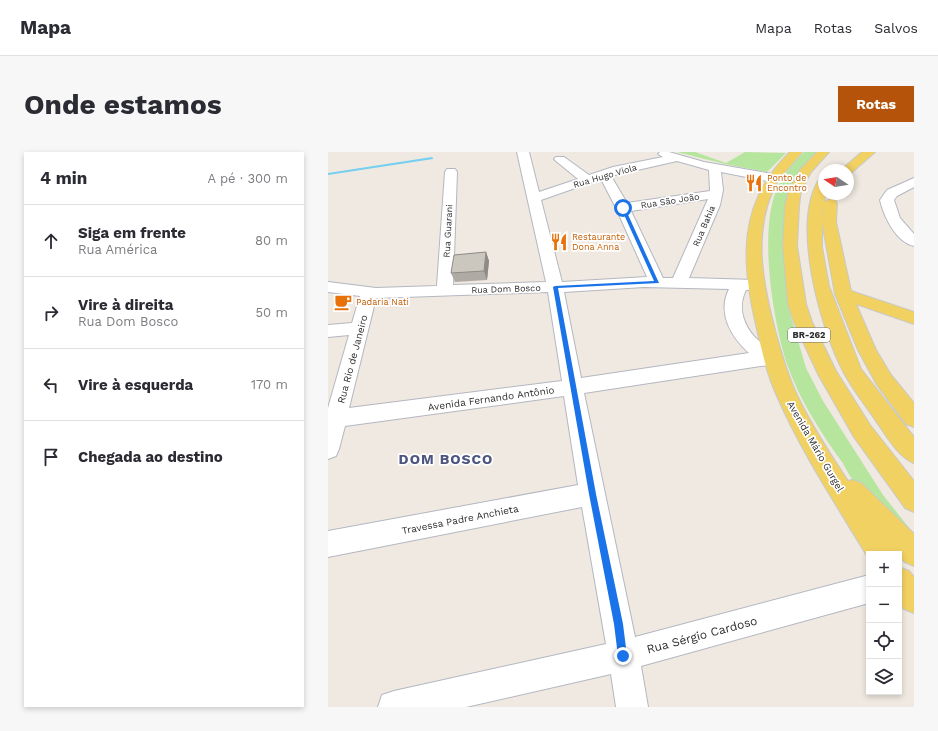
<!DOCTYPE html>
<html lang="pt">
<head>
<meta charset="utf-8">
<style>
  body { margin:0; font-family:"Work Sans",sans-serif; background:#f7f7f7; color:#2b2b33 }
  .controls { position:absolute; right:12px; bottom:12px; display:grid; overflow:hidden; border-radius:0px; box-shadow:0 2px 6px #0003 }
  .controls button { width:36px; height:36px; display:grid; place-items:center; padding:0; border:0; border-bottom:1px solid #e1e1e2; background:#fff; color:#2b2b33; font:20px sans-serif }
  .compass { position:absolute; left:490px; top:12px; width:36px; height:36px; border-radius:50%; background:#fff; box-shadow:0 2px 6px #0003; rotate:282deg }
  .stop { position:absolute; width:12px; height:12px; margin:-9px; border:3px solid #1a73e8; border-radius:50%; background:#fff }
  .stop.end { background:#1a73e8; border-color:#fff; box-shadow:0 1px 4px #0008 }
  .list { margin:0; padding:0; list-style:none }
  h2 { display:flex; justify-content:space-between; align-items:center; height:52px; margin:0; padding:0 16px; font-size:17px }
  h2 small { font-size:13px; font-weight:400; color:#7c7c81 }
  .list li { display:grid; grid-template-columns:26px 1fr auto; gap:12px; align-items:center; box-sizing:border-box; height:72px; padding:0 16px; border-top:1px solid #e1e1e2 }
  .list b { display:block; font-size:15px; white-space:nowrap }
  .list p { margin:0; font-size:13px; white-space:nowrap; color:#7c7c81 }
  .list em { font-size:13px; font-style:normal; color:#7c7c81 }
  .icon { flex:none; width:22px; height:22px; fill:none; stroke:currentColor; stroke-width:2; stroke-linecap:round; stroke-linejoin:round }
  .map { position:relative; flex:none; width:586px; height:555px; overflow:hidden; border-radius:0px }
  header { display:flex; align-items:center; gap:24px; box-sizing:border-box; height:56px; padding:0 20px; background:#fff; border-bottom:1px solid #e1e1e2 }
  header strong { font-size:19px }
  nav { display:flex; gap:22px; margin-inline-start:auto; font-size:14px }
  .intro { display:flex; align-items:center; justify-content:space-between; box-sizing:border-box; height:96px; padding:0 24px }
  h1 { margin:0; font-size:28px }
  .button { padding:10px 18px; border-radius:0px; background:#b45309; color:#fff; font-size:14px; font-weight:700 }
  main { display:flex; gap:24px; padding:0 24px }
  aside { flex:1; background:#fff; border-radius:0px; box-shadow:0 2px 6px #0003 }
  .map>svg:first-child { display:block }
  .green { fill:#b6e59e }
  .lines { fill:none; stroke-linecap:round; stroke-linejoin:round }
  .stream { fill:#75cff0; fill-rule:evenodd }
  .minor-casing { stroke:#b4b7c1; stroke-width:2 }
  .major-casing { stroke:#c9c9c9; stroke-width:2 }
  .minor { fill:#fff; fill-rule:evenodd }
  .major { fill:#f2d163; fill-rule:evenodd }
  .wall { fill:#afaba4 }
  .shaded-wall { fill:#8e8b86 }
  .building { fill:#cbc7bf; stroke:#8e8b86 }
  .route { fill:#1a73e8 }
  .labels { text-anchor:middle; stroke-width:3.5; stroke-linejoin:round; paint-order:stroke }
  .far-street-label { font-size:9px; fill:#2e2e2e; stroke:#fff }
  .far-food-label { font-size:9px; fill:#c56008; stroke:#fff; text-anchor:start }
  .shield { fill:#fff; stroke:#6d6d6d; stroke-width:1 }
  .shield-label { font-size:9px; font-weight:bold; fill:#2e2e2e }
  .street-label { font-size:10px; fill:#2e2e2e; stroke:#fff }
  .near-street-label { font-size:12px; fill:#2e2e2e; stroke:#fff }
  .district-label { font-size:14px; font-weight:bold; letter-spacing:1px; fill:#4d5680; stroke:#fff }
</style>
</head>
<body>
<header>
<strong>Mapa</strong>
<nav><a>Mapa</a><a>Rotas</a><a>Salvos</a></nav>
</header>
<div class="intro"><h1>Onde estamos</h1><a class="button">Rotas</a></div>
<main>
<aside>
<h2>4 min<small>A pé · 300 m</small></h2>
<ul class="list">
<li><svg class="icon" aria-label="ahead" viewBox="0 0 24 24"><path d="M12 20V5M6 11l6-6 6 6"/></svg><div><b>Siga em frente</b><p>Rua América</p></div><em>80 m</em></li>
<li><svg class="icon" aria-label="right" viewBox="0 0 24 24"><path d="M7 20v-9h11M14 6l5 5-5 5"/></svg><div><b>Vire à direita</b><p>Rua Dom Bosco</p></div><em>50 m</em></li>
<li><svg class="icon" aria-label="left" viewBox="0 0 24 24"><path d="M17 20v-9H6M10 6l-5 5 5 5"/></svg><div><b>Vire à esquerda</b></div><em>170 m</em></li>
<li><svg class="icon" aria-label="arrive" viewBox="0 0 24 24"><path d="M6 21V4h12l-3 4 3 4H6"/></svg><div><b>Chegada ao destino</b></div></li>
</ul>
</aside>
<div class="map">
<svg width="586" height="555" viewBox="0 0 586 555">
  <rect width="100%" height="100%" fill="#efe9e1"/>
  <path class="green" d="M349,0H367L398,11L417,0L458,1L439,20L397,12Z
    M476,0H491L473,19L458,105L462,161L478,216L495,249L555,343L586,382C570,370 552,359 538,345C528,336 521,322 514,310C493,281 471,247 459,212C445,169 431,82 448,39C454,24 465,11 476,0Z"/>
  <g class="lines">
    <path class="stream" d="M104,5L105,6V7L0,23V21Z"/>
    <g class="minor-casing">
      <path id="minor" d="M189,0H201L211,40L250,27L228,9L226,7L228,5H236L261,23L285,15L335,5L330,2L332,0H341L376,10L444,22L448,23L450,26L448,29L444,30L393,20L395,38L392,53L361,126L428,128L434,129L436,133L434,137L418,138C405,164 425,192 451,200L454,205L451,210L440,213L256,241L307,485L541,423V451L313,514L320,555H288L283,522L138,555H50L54,543L66,539L278,492L254,355L0,405V379L250,333L236,244L17,274L11,297L8,304L0,307V256L21,183L0,185V173L24,171L32,144L0,140V130L48,136L109,134L117,20L119,17H127L129,20L125,133L218,130ZM349,9L381,18L382,39L299,51L283,24ZM273,27L288,56L319,125L234,130L213,48ZM380,47L345,126H335L303,59ZM316,135L401,137C389,161 403,185 421,201L253,226L236,140ZM220,140L234,229L21,256L48,146Z
        M586,26V35L569,44L566,48L572,66L586,82V94C568,90 556,65 552,48L559,38Z"/>
    </g>
    <g class="major-casing">
      <path id="major" d="M462,0H474C464,14 452,22 445,38C425,83 435,132 447,178C453,200 459,222 469,243C483,273 502,302 520,329L524,328L533,331L586,382V414L577,410L571,405V402H568L565,398L566,402H541V407C509,354 474,301 449,244C439,222 434,200 429,177C413,111 409,51 462,0Z
        M489,0H501L483,20L473,38L471,54L469,94L478,152L484,170L508,219L542,273L586,329V360L577,356L526,285L490,222L466,170L460,152L455,94L457,54L461,38L472,18Z
        M534,0H547L523,21H520V18H513Z
        M496,25V42H498L496,50L502,47L507,48L509,51L508,70L523,139L586,160V172L528,152L548,198L563,223L586,251V275L578,272L549,233L530,198L507,142L494,70L495,55L494,61V95L501,134L533,217L586,285V311C570,305 558,283 548,269C538,254 525,238 516,221C493,178 462,70 492,26Z
        M571,415L581,419L586,425V461L576,457L571,451Z"/>
    </g>
    <use href="#minor" class="minor"/>
    <use href="#major" class="major"/>
  </g>
  <path class="wall" d="M158,100L161,109L159,128L127,130L123,121Z"/>
  <path class="shaded-wall" d="M158,100L161,109L159,128L156,119Z"/>
  <path class="building" d="M158,100L156,119L123,121L126,103Z"/>
  <path class="route" d="M295,55L297,56L331,131L230,136L268,342L295,472L299,504L298,508L295,509L292,508L290,504L286,472L261,342L225,135L227,134L326,129L293,56Z"/>
  <defs>
    <g id="restaurant-bare" transform="scale(1.38)"><path d="M-5-6h1v4h1v-4h1v4h1v-4h1v5L-1.5 .5V6h-2V.5L-5-1ZM5-6V6H3V1.5H1.5Q1.5-4 5-6Z" fill="#e8710a" stroke="#fff" stroke-width="2.5" paint-order="stroke"/></g>
    <g id="cafe-bare" transform="scale(1.38)"><path d="M-5.5-4.5H6V0H3Q3 3.5 0 3.5H-2.5Q-5.5 3.5-5.5 0ZM3-3.2v2h1.7v-2ZM-6 4.5H4V6H-6Z" fill="#e8710a" stroke="#fff" stroke-width="2.5" paint-order="stroke"/></g>
  </defs>
  <g fill-rule="evenodd">
    <use href="#restaurant-bare" x="426" y="31"/>
    <use href="#restaurant-bare" x="231" y="90"/>
    <use href="#cafe-bare" x="15" y="150"/>
  </g>
  <g class="labels">
    <g class="far-street-label">
      <text transform="translate(277 24) rotate(-16)" y="3">Rua Hugo Viola</text>
      <text transform="translate(342 49) rotate(-9)" y="3">Rua São João</text>
      <text transform="translate(376 74) rotate(-67)" y="3">Rua Bahia</text>
      <text transform="translate(120 79) rotate(-87)" y="3">Rua Guarani</text>
      <text transform="translate(178 137) rotate(-2)" y="3">Rua Dom Bosco</text>
    </g>
    <g class="far-food-label">
      <text x="439" y="29">Ponto de<tspan x="439" dy="10">Encontro</tspan></text>
      <text x="244" y="88">Restaurante<tspan x="244" dy="10">Dona Anna</tspan></text>
      <text x="28" y="153">Padaria Nati</text>
    </g>
    <rect class="shield" x="460" y="176" width="42" height="14" rx="3"/>
    <g class="shield-label">
      <text x="481" y="186">BR-262</text>
    </g>
    <g class="street-label">
      <text transform="translate(24 207) rotate(-75)" y="4">Rua Rio de Janeiro</text>
      <text transform="translate(163 246) rotate(-8)" y="4">Avenida Fernando Antônio</text>
      <text transform="translate(488 294) rotate(60)" y="4">Avenida Mário Gurgel</text>
      <text transform="translate(132 367) rotate(-11)" y="4">Travessa Padre Anchieta</text>
    </g>
    <g class="near-street-label">
      <text transform="translate(374 483) rotate(-15)" y="4">Rua Sérgio Cardoso</text>
    </g>
    <g class="district-label">
      <text x="118" y="312">DOM BOSCO</text>
    </g>
  </g>
</svg>
<div class="controls">
<button>+</button>
<button>−</button>
<button><svg class="icon" aria-label="locate" viewBox="0 0 24 24"><circle cx="12" cy="12" r="6"/><path d="M12 2v4M12 18v4M2 12h4M18 12h4"/></svg></button>
<button><svg class="icon" aria-label="layers" viewBox="0 0 24 24"><path d="M12 4l9 5-9 5-9-5zM3 14l9 5 9-5"/></svg></button>
</div>
<svg class="compass" viewBox="-18 -18 36 36"><path d="M0-13l5 13h-10z" fill="#e53935"/><path d="M0 13l5-13h-10z" fill="#7c7c81"/></svg>
<div class="stop" style="left:295px;top:56px"></div>
<div class="stop end" style="left:295px;top:504px"></div>
</div>
</main>
</body>
</html>
